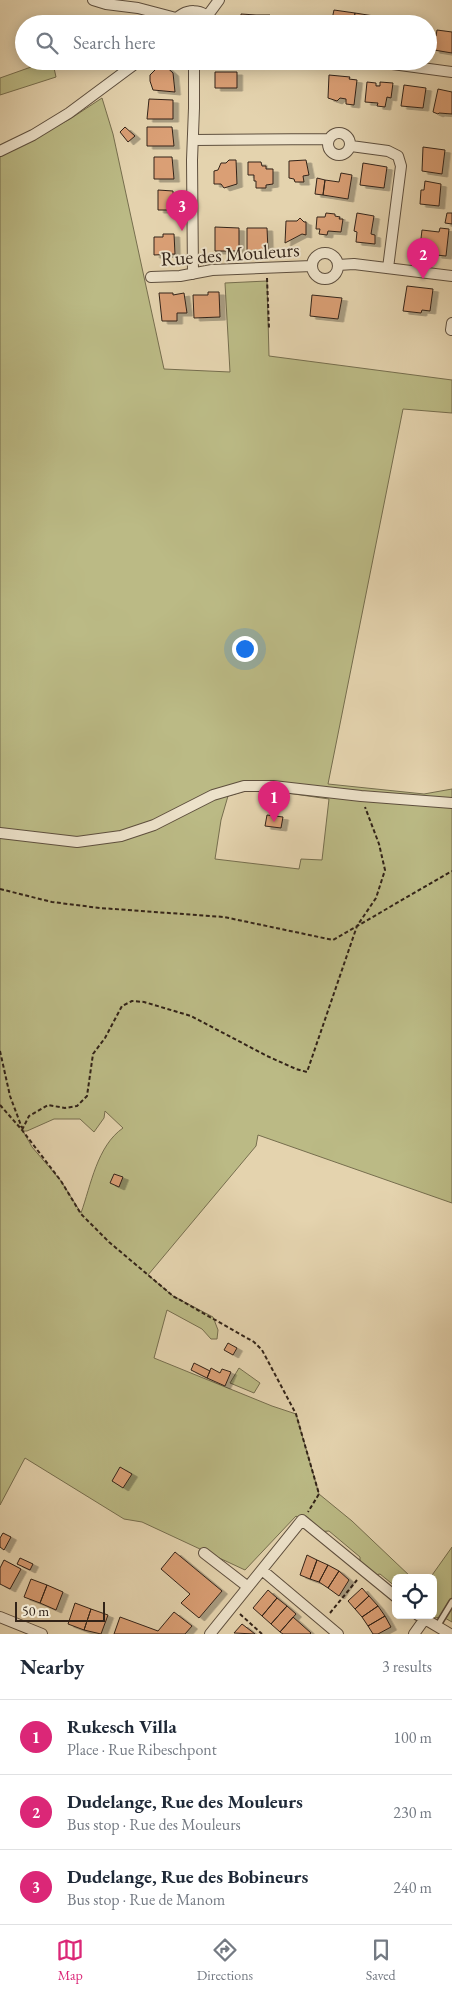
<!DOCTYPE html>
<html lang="en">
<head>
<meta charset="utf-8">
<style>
  body { margin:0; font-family:"EB Garamond",serif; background:#f2f2f3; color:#1f2937 }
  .controls { position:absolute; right:15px; bottom:15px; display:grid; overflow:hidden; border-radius:8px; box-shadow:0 2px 12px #0003 }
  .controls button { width:45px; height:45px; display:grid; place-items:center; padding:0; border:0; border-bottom:1px solid #e0e1e3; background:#fff; color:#1f2937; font:25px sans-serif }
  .scale { position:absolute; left:15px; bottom:12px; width:90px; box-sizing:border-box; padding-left:5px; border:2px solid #322318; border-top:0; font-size:14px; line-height:18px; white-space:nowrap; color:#322318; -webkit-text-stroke:4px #ede2ca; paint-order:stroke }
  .you { position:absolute; left:244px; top:648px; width:18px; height:18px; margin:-12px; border:4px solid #fff; border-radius:50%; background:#1a73e8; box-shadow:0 0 0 8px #1a73e833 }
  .badge { display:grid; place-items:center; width:32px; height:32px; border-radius:50%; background:#db2777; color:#fff; font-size:16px; font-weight:700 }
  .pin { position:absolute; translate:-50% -41px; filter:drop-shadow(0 1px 2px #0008) }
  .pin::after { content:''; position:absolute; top:26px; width:18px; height:15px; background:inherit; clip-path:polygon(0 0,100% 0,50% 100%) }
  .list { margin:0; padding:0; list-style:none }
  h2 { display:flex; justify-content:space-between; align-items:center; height:65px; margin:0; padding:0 20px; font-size:21px }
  h2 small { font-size:16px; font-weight:400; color:#747a83 }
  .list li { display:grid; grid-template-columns:32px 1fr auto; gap:15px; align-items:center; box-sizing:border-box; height:75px; padding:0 20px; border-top:1px solid #e0e1e3 }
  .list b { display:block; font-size:19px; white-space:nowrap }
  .list p { margin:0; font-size:16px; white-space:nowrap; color:#747a83 }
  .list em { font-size:16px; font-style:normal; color:#747a83 }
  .icon { flex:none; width:28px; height:28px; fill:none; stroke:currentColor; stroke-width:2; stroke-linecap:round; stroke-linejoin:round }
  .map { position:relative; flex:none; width:452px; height:1634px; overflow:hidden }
  .search { position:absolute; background:#fff; box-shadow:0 2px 12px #0003; left:15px; right:15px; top:15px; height:55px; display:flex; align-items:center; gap:12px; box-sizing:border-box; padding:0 18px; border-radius:28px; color:#747a83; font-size:19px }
  .sheet { height:290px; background:#fff }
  nav { display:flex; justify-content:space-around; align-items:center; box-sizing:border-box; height:70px; border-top:1px solid #e0e1e3; background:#fff; font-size:14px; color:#747a83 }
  nav a { display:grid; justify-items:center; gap:2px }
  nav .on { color:#db2777 }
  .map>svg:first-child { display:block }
  .green { fill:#bbba85; stroke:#766e4e; fill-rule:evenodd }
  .building { fill:#da9f75; stroke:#322318; filter:url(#shadow) }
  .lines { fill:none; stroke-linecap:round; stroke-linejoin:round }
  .service-casing { stroke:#5e4f3e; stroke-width:8 }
  .minor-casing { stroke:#5e4f3e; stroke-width:12 }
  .path { stroke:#322318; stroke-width:2; stroke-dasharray:4 2.5; stroke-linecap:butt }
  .service { stroke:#ede2ca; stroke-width:5 }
  .minor { stroke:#ede2ca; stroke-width:10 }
  .labels { text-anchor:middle; stroke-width:4; stroke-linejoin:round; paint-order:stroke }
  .street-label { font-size:20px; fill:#322318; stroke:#ede2ca }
</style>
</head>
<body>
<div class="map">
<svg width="452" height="1634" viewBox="0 0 452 1634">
  <defs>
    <filter id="shadow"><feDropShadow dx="5.5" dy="3" stdDeviation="0" flood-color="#0004"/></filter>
  </defs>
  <rect width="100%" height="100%" fill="#e4d3ae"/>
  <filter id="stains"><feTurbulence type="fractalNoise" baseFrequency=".004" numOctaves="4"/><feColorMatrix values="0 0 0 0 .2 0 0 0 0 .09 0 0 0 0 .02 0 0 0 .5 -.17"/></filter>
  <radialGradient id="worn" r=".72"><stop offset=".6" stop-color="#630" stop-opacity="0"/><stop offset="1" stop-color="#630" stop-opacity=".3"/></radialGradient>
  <path class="green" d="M48,61L54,68L56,77L0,95V78Z
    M102,98L113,134L164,369L230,372L225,283L267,281L269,356L452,380V413L403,409L328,784L424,794L452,789V1203L258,1135L256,1146L148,1275L173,1296L213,1317L218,1330L217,1339H211L202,1329L167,1310L154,1358L272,1406L296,1414L319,1494L352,1521L412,1578H396V1587L380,1574L375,1575L360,1562V1557L329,1531L317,1532L296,1516L245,1570L142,1522L124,1519L25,1458L0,1505V157L70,119ZM245,791H273L329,799L322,860L301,859L299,869L215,859L221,820L228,796ZM105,1111L123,1128C97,1146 91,1185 81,1213L61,1181L32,1147L23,1131H27L54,1119H80L94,1132L104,1118Z
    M239,1368L260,1383L254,1393L230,1383Z
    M452,1547V1622L443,1617L434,1618L429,1615H433V1578H430Z"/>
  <path class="building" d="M334,10L355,13L353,24H331Z
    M355,13L374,16L373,24H353Z
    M241,14L256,15V24H241Z
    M256,15H270V24H256Z
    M286,21H302V24H286Z
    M437,30L452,32V53L434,50V37L436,36Z
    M162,63L173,73L175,92L153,90L150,81V75Z
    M215,72H237V88H215Z
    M329,75L350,77L349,79L357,80L354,105L346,104V99L340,98L337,101L328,98Z
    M367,82L376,83V86H380V82L393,83L391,98L387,97L385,107L377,106L378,103L365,102Z
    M404,85L426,88L423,108L401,106Z
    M438,89L452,92V114L439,113L438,114L433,112Z
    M149,99L173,100V119H147Z
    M125,127L135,136L128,142L120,132Z
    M147,127H172L174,146H147Z
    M423,147L445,150L442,174L422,171Z
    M154,157H172L174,179H154Z
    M229,160H236L237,184L224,188L221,184H214V171L218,170L221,163H226Z
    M306,160L309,175L303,176L304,182H295L294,179L289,178V161Z
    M248,162H261L262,166H266V169H273V184L266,185V188H256V181H254V175H248Z
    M363,163L387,167L384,188L360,185Z
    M341,173L352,175L348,199L323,195L325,180L339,182Z
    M317,178L325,180L323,195L315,194Z
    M425,181L441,184L439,206L420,204L421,190H424Z
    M158,190L173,191L174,210H158Z
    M326,213L335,214V216L340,217L339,219H343L341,232L328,231L327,235L319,234L320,229H316L317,217H325Z
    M357,213L374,216L371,234L375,235V244L356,242L357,232L354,231Z
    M447,213H452V224L445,223Z
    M300,218L304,222H306V235L302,234L285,243L286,221H297Z
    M215,227L239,228V251H215Z
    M247,228H267L268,250L247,251Z
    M440,228L449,229L446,256L436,255L437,249L420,247L422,230L439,232Z
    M163,234H174L175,254L154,255V237H163Z
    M407,286L433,289L430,311L422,310L421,313L403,311Z
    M208,292H219L220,317L194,318L193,295H208Z
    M159,293H173V295L184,293L187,313H177V321H162Z
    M312,295L342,298L338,319L310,316Z
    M267,815L283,817L281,828L265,826Z
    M114,1174L123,1177L119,1187L110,1183Z
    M228,1343L237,1348L233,1355L224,1350Z
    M194,1363L210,1371L207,1378L191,1370Z
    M211,1368L220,1373L222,1369L231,1372L225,1386L207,1378Z
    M120,1467L132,1474L123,1488L112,1481Z
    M3,1533L11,1537L4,1550L0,1547V1538Z
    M175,1552L222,1591L199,1618L181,1603L190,1594L161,1569Z
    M307,1555L317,1560L310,1579L300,1575Z
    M20,1558L33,1564L30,1570L17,1564Z
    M4,1560L21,1569L10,1589L0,1584V1568Z
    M317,1560L328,1565L319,1582L310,1579Z
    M328,1565L339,1571L328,1588L319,1582Z
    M339,1571L349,1580L339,1596L328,1588Z
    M31,1579L47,1585L40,1603L24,1597Z
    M47,1585L63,1592L56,1610L40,1603Z
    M362,1588L369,1596L355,1609L348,1601Z
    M268,1590L277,1598L262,1616L253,1608Z
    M369,1596L378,1606L362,1617L355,1609Z
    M277,1598L287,1606L271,1624L262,1616Z
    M75,1603L91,1609L84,1630L68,1624Z
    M287,1606L296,1614L280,1632L271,1624Z
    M378,1606L385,1616L368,1626L362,1617Z
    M91,1609L108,1615L101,1634L84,1630Z
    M174,1612L192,1626L185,1634H114L120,1617L158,1631Z
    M385,1616L391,1627L378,1634H373L368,1626Z
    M293,1617L311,1633L310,1634H283L280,1632Z
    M242,1624L255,1634L234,1633Z"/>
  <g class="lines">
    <g class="service-casing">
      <path id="service" d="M438,1625L452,1602"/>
    </g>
    <g class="minor-casing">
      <path id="minor" d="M93,0L106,4L138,8L176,18
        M208,15L219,0
        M173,23C183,7 205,7 214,24
        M370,61L452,72
        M328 144a11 11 0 1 1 22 0a11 11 0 1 1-22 0Z
        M193,140L329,139
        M351,146L388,151L398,156L401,166L388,268
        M0,151L33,135L69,113L139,61
        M312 266a13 13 0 1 1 26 0a13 13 0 1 1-26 0Z
        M338,265L354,264L452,276
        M193,274L192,160L194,108V61
        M151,277L180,276L212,270L312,266
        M451,330L452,323
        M0,833L77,842L121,836L154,825L213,795L244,786H273L361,796L452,803
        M204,1553L248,1587
        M262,1570L338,1634
        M418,1615L450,1634
        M0,1617L42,1634
        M210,1634L302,1520L396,1597
        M414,1634L424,1620"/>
    </g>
    <path class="path" d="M267,278L269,328
      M0,889L52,902L100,908L224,917L333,940L452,871
      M0,1051L10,1096L22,1128
      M0,1105L22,1130L61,1181L81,1214L109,1242L173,1296L254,1342L262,1350L296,1414L319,1494L308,1512
      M22,1130L29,1116L48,1105L65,1108L77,1106L87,1096L93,1054L105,1038L122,1006L132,1001L144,1002L191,1016L267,1056L296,1069L307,1072L357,926L376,898L385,870L379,844L365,807
      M330,1613L357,1580
      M240,1614L262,1634"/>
    <use href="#service" class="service"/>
    <use href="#minor" class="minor"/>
  </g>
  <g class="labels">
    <g class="street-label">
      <text transform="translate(230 254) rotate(-4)" y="7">Rue des Mouleurs</text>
    </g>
  </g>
  <rect width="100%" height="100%" filter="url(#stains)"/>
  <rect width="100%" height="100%" fill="url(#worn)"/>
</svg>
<div class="controls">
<button><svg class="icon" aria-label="locate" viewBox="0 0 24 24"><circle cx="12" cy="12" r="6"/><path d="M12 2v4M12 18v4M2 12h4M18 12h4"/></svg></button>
</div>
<div class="scale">50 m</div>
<div class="you"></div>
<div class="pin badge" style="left:274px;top:822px">1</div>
<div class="pin badge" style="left:423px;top:279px">2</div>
<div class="pin badge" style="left:182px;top:231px">3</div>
<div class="search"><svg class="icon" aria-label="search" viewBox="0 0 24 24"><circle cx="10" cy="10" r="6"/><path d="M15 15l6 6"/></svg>Search here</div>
</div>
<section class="sheet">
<h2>Nearby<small>3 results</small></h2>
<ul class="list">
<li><span class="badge">1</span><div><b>Rukesch Villa</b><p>Place · Rue Ribeschpont</p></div><em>100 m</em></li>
<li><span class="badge">2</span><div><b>Dudelange, Rue des Mouleurs</b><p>Bus stop · Rue des Mouleurs</p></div><em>230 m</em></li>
<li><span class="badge">3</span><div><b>Dudelange, Rue des Bobineurs</b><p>Bus stop · Rue de Manom</p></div><em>240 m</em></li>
</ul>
</section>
<nav>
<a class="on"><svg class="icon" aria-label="map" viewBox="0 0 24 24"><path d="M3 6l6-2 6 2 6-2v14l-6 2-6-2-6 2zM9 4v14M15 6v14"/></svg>Map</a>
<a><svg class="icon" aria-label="directions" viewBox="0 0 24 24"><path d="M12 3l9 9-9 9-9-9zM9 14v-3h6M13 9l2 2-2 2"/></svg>Directions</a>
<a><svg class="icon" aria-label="saved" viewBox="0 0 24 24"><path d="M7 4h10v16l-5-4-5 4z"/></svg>Saved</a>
</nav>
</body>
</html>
